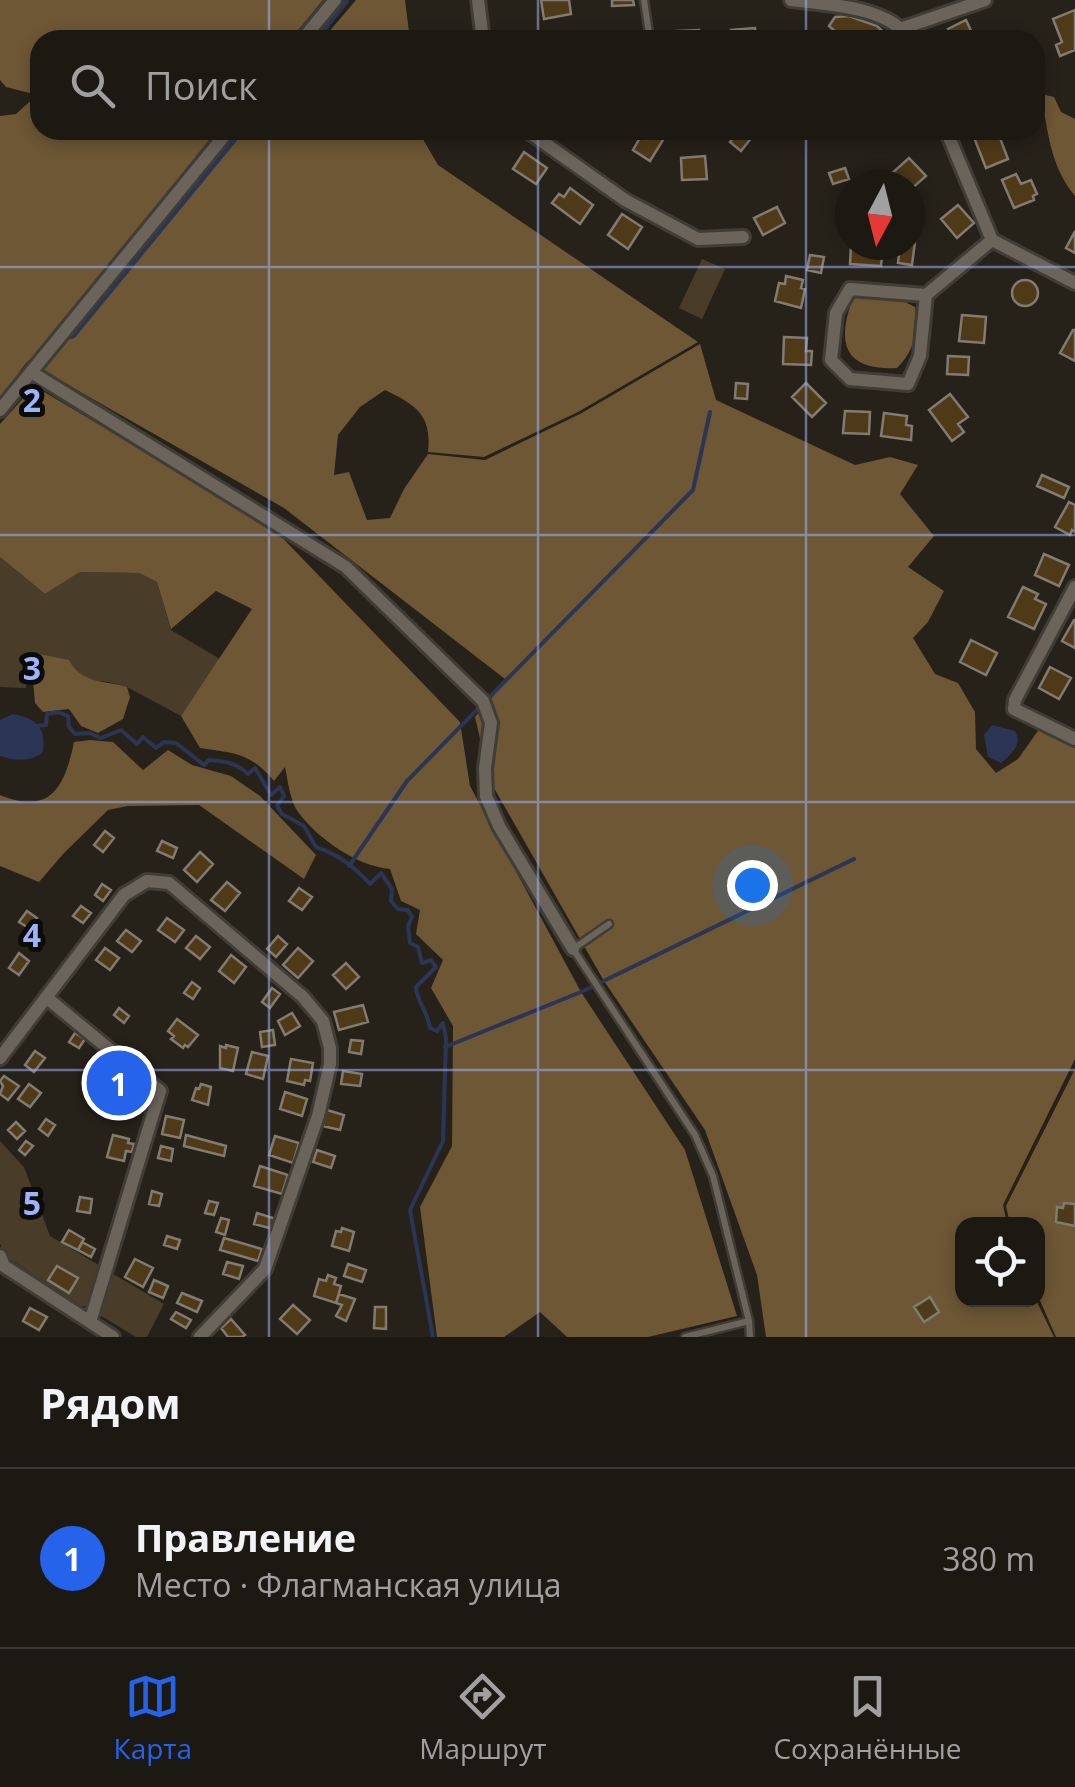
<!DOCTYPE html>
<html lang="ru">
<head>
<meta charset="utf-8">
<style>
  body { margin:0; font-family:"Open Sans",sans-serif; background:#25221c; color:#f1f3f6 }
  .controls { position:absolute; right:30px; bottom:30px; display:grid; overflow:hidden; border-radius:20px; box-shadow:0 5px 15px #0003 }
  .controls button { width:90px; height:90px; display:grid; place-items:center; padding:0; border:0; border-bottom:2px solid #3a3833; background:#1c1913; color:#f1f3f6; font:50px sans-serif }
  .compass { position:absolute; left:835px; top:170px; width:90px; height:90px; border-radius:50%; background:#1c1913; box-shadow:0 5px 15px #0003; rotate:187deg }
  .you { position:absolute; left:752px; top:885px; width:35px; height:35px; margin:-25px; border:8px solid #fff; border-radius:50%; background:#1a73e8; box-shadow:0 0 0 15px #1a73e833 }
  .badge { display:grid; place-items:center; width:65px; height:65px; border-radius:50%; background:#2563eb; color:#fff; font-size:32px; font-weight:700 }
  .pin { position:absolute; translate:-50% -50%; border:5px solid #fff; box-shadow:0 2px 10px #0006 }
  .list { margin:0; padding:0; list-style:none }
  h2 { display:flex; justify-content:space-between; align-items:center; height:130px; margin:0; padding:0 40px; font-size:42px }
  h2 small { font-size:32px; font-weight:400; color:#a0a0a0 }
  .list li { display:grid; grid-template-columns:65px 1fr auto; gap:30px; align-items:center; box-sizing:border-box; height:180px; padding:0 40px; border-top:2px solid #3a3833 }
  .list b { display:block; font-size:38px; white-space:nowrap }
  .list p { margin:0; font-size:32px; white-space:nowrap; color:#a0a0a0 }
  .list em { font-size:32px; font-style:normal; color:#a0a0a0 }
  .icon { flex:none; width:55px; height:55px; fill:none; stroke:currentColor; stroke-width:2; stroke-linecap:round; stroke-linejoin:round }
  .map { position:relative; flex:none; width:1075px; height:1337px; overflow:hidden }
  .search { position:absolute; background:#1c1913; box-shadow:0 5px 15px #0003; left:30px; right:30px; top:30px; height:110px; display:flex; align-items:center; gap:25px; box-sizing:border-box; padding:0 35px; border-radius:30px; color:#a0a0a0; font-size:38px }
  .sheet { height:310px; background:#1c1913 }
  nav { display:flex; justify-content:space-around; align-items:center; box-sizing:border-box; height:140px; border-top:2px solid #3a3833; background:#1c1913; font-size:28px; color:#a0a0a0 }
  nav a { display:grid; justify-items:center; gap:5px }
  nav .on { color:#2563eb }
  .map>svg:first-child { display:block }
  .green { fill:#493d2a }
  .forest { fill:#6d5735 }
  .water { fill:#2b3555 }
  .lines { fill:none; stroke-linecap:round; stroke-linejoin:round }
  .stream { stroke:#2b3555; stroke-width:4 }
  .canal { stroke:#2b3555; stroke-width:12 }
  .building { fill:#4f3a18; stroke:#817b72; stroke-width:2.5 }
  .service-casing { stroke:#403c36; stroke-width:11 }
  .minor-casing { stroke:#403c36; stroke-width:18 }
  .service { stroke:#6a645b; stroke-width:6 }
  .minor { stroke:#6a645b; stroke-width:12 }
  .grid { fill:none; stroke:#9cb4fd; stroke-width:2.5; stroke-opacity:0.55 }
  .grid-label { font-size:32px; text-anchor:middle; font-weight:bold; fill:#9cb4fd; stroke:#0d0b08; stroke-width:10; stroke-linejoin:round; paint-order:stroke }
</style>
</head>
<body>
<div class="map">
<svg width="1075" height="1337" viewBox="0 0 1075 1337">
  <rect width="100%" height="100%" fill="#262119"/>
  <path class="green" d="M702,259L725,269L702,319L679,308Z
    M0,557L45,594L80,572L139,573L157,582L171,630L220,659L181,716L127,687L109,682L36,674L29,670L26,688L0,687Z
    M0,1141L24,1167L50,1236L102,1267L90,1306H81L4,1255L0,1243Z
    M110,1272L164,1304L147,1337H136L98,1314Z"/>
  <path class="forest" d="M0,0H323L290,40H40V130H217L40,353C18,364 15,384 0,403V116L16,114L37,95L6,87L0,80Z
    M356,0H405L410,40H322Z
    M1041,94L1054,97L1061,112L1075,119V196C1050,166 1048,131 1041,94Z
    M245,130H422L424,141L438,165L698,342L578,412L484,457L428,452C432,415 416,405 385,390L360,407L338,435L334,475L349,472L367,520L390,518L404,489L428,454L485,460L580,414L700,344L716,400L855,465L890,457L918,465L900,494L934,536L908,567L944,591L928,622L913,638L935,674L958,683L975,712L976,749L996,773L1018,759L1040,728L1075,746V1059L1003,1205L1007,1224H962V1300H1036L1054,1337H766L757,1275L705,1130L604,981L490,781L475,717L505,679L284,508L40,369Z
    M862,295L895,297L915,307C919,329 914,352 897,368C844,371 836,343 853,298Z
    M34,386L271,526L460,722L470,786L581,992L685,1150L737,1316L648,1337H567L540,1312L504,1337H437L420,1207L452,1146L453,1026L431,988L443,960L416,934L420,910L401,901L390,869C357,866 318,839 298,812C290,801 288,781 285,767L274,781C251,753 234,753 200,748L181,716L252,609L216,591L171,629L157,582L139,573L80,572L45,594L0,557V424Z
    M34,653L69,660C81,684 104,680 127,687L130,697L123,719L98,733L81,726L69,709L43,712L35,703L0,705L35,703L31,658Z
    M90,740L113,742L143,770L168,750L192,765L231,776L260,796L316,855L304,879L199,805L128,806L108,810L64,853L39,882L0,866V795C51,816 65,786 74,742Z
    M1075,1069V1337H1056L1038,1296V1224H1010L1006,1206Z"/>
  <path class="water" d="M13,714C37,719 46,727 43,752C32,762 14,761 0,756V720Z
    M992,725L1015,731C1023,745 1011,754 1001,763L988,757L984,735Z"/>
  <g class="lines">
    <path class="stream" d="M36,726L46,725L47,714L58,712L68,716L69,727L75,734L89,733L101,738L121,730L137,744L143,737L156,748L164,742L176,743L204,765L209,760C224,761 237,763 248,774L255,768L271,795L280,787L284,796L277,806L282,814L304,826L316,847C337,854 355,867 370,884L381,873L392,889L391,901L398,909L408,910L412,917L408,926L410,943L418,947L422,963L431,960L436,967L416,987C417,1002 428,1012 430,1028L437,1031L443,1023L446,1038L443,1141L410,1210L433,1337
      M349,866L407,781L693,490L710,412
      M445,1047L581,992L854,859"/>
    <path class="canal" d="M311,40L343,0
      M71,333L238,130"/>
  </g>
  <path class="building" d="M541,0H569L571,14L544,19Z
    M612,0H633L634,5L612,6Z
    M1075,10V50L1060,56L1056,45L1062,42L1053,19Z
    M849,16L877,26L888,36L882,40H845L829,26L835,17Z
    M966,20L974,37L953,40L948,29Z
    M755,28L756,40H732L731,30Z
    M699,30L700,40H677V31Z
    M467,33L468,40H445L444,36Z
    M535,33L536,40H510V37Z
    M730,130H753L756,132L741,151L730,142L734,137L728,132Z
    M971,130H997L1008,159L986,168Z
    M650,132L663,140L650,161L633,150L641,136L646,139Z
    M524,152L547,168L536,184L513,169Z
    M705,156L707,179L682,180L681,158Z
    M909,158L926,176L910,190V185H901L891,174Z
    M845,168L849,179L833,184L829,173Z
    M1016,174L1021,184L1031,180L1037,194L1033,196L1034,200L1014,208L1002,180Z
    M570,188L593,205L580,224L552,203L559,194L564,197Z
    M958,205L974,223L957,238L941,219Z
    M777,207L785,223L763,235L754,218Z
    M622,214L642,227L628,249L608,235Z
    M1075,231V253L1066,248Z
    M910,241L915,242L912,265L898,263L900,245H910Z
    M851,245H883L881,266L850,264Z
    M810,255L824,257L821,273L807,270Z
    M786,276L803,280L801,288L805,289L801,308L775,301L779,283L785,284Z
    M1012 293a13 13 0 1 1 26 0a13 13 0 1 1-26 0Z
    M962,315L986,317L984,343L959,341Z
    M1073,330H1075V361L1060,353Z
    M784,337L807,338L806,351H812L811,365L783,364Z
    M948,356L969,357L968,375L947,374Z
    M736,383L748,384L747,399L735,398Z
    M806,383L826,403L812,417L792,397Z
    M950,394L968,417L958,424L964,432L952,441L929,410Z
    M845,411L870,412L869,434L843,433Z
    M884,413L907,416L906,425L912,426L911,440L881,436Z
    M1042,475L1069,487L1064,498L1037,486Z
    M1069,502L1075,505V532L1072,530L1070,535L1055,527Z
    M1044,554L1069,565L1059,586L1035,575Z
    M1023,587L1038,594L1035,599L1046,604L1034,629L1008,617Z
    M1074,620H1075V648L1062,641Z
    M971,640L997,653L986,675L960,662Z
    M1050,667L1071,678L1059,699L1039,688Z
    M105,831L114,838L103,852L94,845Z
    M162,841L177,848L173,858L157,851Z
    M200,852L213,864L197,882L184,870Z
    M227,882L240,893L225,911L211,900Z
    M102,884L111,890L103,901L95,895Z
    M299,888L312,897L302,910L289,901Z
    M81,906L91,913L83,923L73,916Z
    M27,911L37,918L30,929L19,922Z
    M167,918L184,930L175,942L158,930Z
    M126,930L141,941L132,952L117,941Z
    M196,936L210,947L200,959L186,948Z
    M278,936L287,944L276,957L267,949Z
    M105,948L119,958L110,970L96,960Z
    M298,948L313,961L298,978L283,965Z
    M19,953L29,961L19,975L9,968Z
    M231,955L246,967L234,983L219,971Z
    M346,963L359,977L346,989L333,975Z
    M192,982L200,988L193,999L184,993Z
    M272,988L280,994L270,1008L262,1002Z
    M363,1005L368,1022L339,1030L334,1012Z
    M119,1008L129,1016L124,1023L114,1015Z
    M292,1013L300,1026L285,1035L278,1021Z
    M177,1019L198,1035L188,1047L185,1045L183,1048L171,1039L174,1036L168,1031Z
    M273,1030L275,1045L262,1047L260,1032Z
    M75,1033L85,1039L79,1048L69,1042Z
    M351,1040L363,1041L361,1054L349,1052Z
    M226,1045L238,1048L233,1071L220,1068V1046L226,1048Z
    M35,1051L45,1058L34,1072L25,1065Z
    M252,1052L268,1056L263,1079L246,1074Z
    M291,1059L313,1063L310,1081L305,1080L304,1085L287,1081Z
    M103,1061L116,1070L106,1084L93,1076Z
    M343,1071L362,1074L360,1086L341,1084Z
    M4,1076L19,1086L8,1100L0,1094L3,1086L0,1081Z
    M29,1084L41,1093L30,1107L18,1099Z
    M201,1084L211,1087L208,1105L192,1100L196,1088L199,1089Z
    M285,1092L307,1099L302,1116L280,1109Z
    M327,1110L344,1115L340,1130L323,1126Z
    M166,1116L184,1120L180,1138L162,1134Z
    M46,1119L55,1125L48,1136L39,1129Z
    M16,1122L25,1131L17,1139L8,1130Z
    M113,1135L129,1139L128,1143L134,1144L132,1152L126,1151L124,1161L107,1157Z
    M186,1135L226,1146L224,1156L184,1146Z
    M275,1136L299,1143L293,1163L269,1155Z
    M26,1141L33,1146L25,1155L19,1150Z
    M161,1146L173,1149L171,1161L158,1158Z
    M317,1150L335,1156L331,1168L313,1162Z
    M260,1166L288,1175L282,1194L254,1186Z
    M152,1191L162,1194L159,1206L149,1204Z
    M80,1197L92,1199L90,1213L77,1211Z
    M209,1201L218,1203L214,1215L205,1213Z
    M1064,1203L1075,1204V1226L1056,1222L1057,1207L1063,1208Z
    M257,1213L276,1219L273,1229L254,1224Z
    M221,1218L229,1220L225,1235L216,1232Z
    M342,1228L354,1232L349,1251L332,1246L336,1231L341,1232Z
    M69,1230L84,1239L78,1250L62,1242Z
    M167,1236L180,1240L177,1249L164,1245Z
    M224,1238L262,1249L258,1261L220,1250Z
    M82,1242L95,1249L91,1257L78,1250Z
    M135,1259L153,1268L143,1287L125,1277Z
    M227,1262L243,1266L239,1279L223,1274Z
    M348,1264L366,1270L362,1282L344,1276Z
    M57,1266L78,1278L69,1293L48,1280Z
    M328,1275L336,1278L334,1284L341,1286L336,1303L314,1296L319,1279L326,1281Z
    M154,1280L168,1286L163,1298L149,1292Z
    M182,1293L202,1301L197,1312L177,1303Z
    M339,1294L355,1299L346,1321L336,1316L342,1305L336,1303Z
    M930,1297L939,1312L924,1322L914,1307Z
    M293,1305L310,1320L297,1334L280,1319Z
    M375,1307H386V1329L374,1328Z
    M30,1308L47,1317L39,1330L23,1321Z
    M176,1312L191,1320L186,1328L171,1319Z
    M231,1319L245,1335L242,1337H228L221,1328Z"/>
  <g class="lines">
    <g class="service-casing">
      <path id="service" d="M644,0L650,40
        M609,924L573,949L695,1135L713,1176L749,1321
        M685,1337L749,1321L750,1337"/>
    </g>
    <g class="minor-casing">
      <path id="minor" d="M478,0L483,40
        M791,0C824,4 894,7 908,40
        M903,28L985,0
        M302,40L335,0
        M526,130L625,200L698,239L743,237
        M946,130L992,240
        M926,295L850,289L836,313L831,360L850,379L908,384L920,356L926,295L992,240L1075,283
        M31,372L346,567L483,701L491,723L485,768L486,796L499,826L573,949
        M0,410L229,130
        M1075,587L1015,700L1014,709L1075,739
        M47,998L160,1091L90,1322
        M0,1058L124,895L147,881L169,883L303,997L323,1021L330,1048V1064L318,1116L265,1269L200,1337
        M0,1256L4,1266L113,1337"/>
    </g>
    <use href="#service" class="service"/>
    <use href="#minor" class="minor"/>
  </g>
  <path class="grid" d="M269,0V40M538,0V40M806,0V40M269,130V1337M538,130V1337M806,130V1337M0,267H1075M0,535H1075M0,802H1075M0,1070H1075"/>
  <g class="grid-label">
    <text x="32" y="412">2</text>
    <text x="32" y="680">3</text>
    <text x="32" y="947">4</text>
    <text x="32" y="1215">5</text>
  </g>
</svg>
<div class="controls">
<button><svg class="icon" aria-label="locate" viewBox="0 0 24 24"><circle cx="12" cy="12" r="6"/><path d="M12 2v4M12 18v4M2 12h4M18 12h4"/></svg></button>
</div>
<svg class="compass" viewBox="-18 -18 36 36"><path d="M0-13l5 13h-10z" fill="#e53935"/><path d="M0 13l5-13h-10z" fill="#a0a0a0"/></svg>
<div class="you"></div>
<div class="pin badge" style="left:119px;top:1083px">1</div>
<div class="search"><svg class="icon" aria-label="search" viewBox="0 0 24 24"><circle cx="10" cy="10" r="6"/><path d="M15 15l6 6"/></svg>Поиск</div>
</div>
<section class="sheet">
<h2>Рядом<small></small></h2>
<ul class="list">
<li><span class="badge">1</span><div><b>Правление</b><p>Место · Флагманская улица</p></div><em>380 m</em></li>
</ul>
</section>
<nav>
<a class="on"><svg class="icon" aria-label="map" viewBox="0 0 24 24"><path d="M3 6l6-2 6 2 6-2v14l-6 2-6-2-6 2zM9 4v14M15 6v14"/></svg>Карта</a>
<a><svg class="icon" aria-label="directions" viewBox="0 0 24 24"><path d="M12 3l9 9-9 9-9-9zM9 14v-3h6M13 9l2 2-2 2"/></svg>Маршрут</a>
<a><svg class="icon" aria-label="saved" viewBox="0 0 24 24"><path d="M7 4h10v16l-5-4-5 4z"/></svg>Сохранённые</a>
</nav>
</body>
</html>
